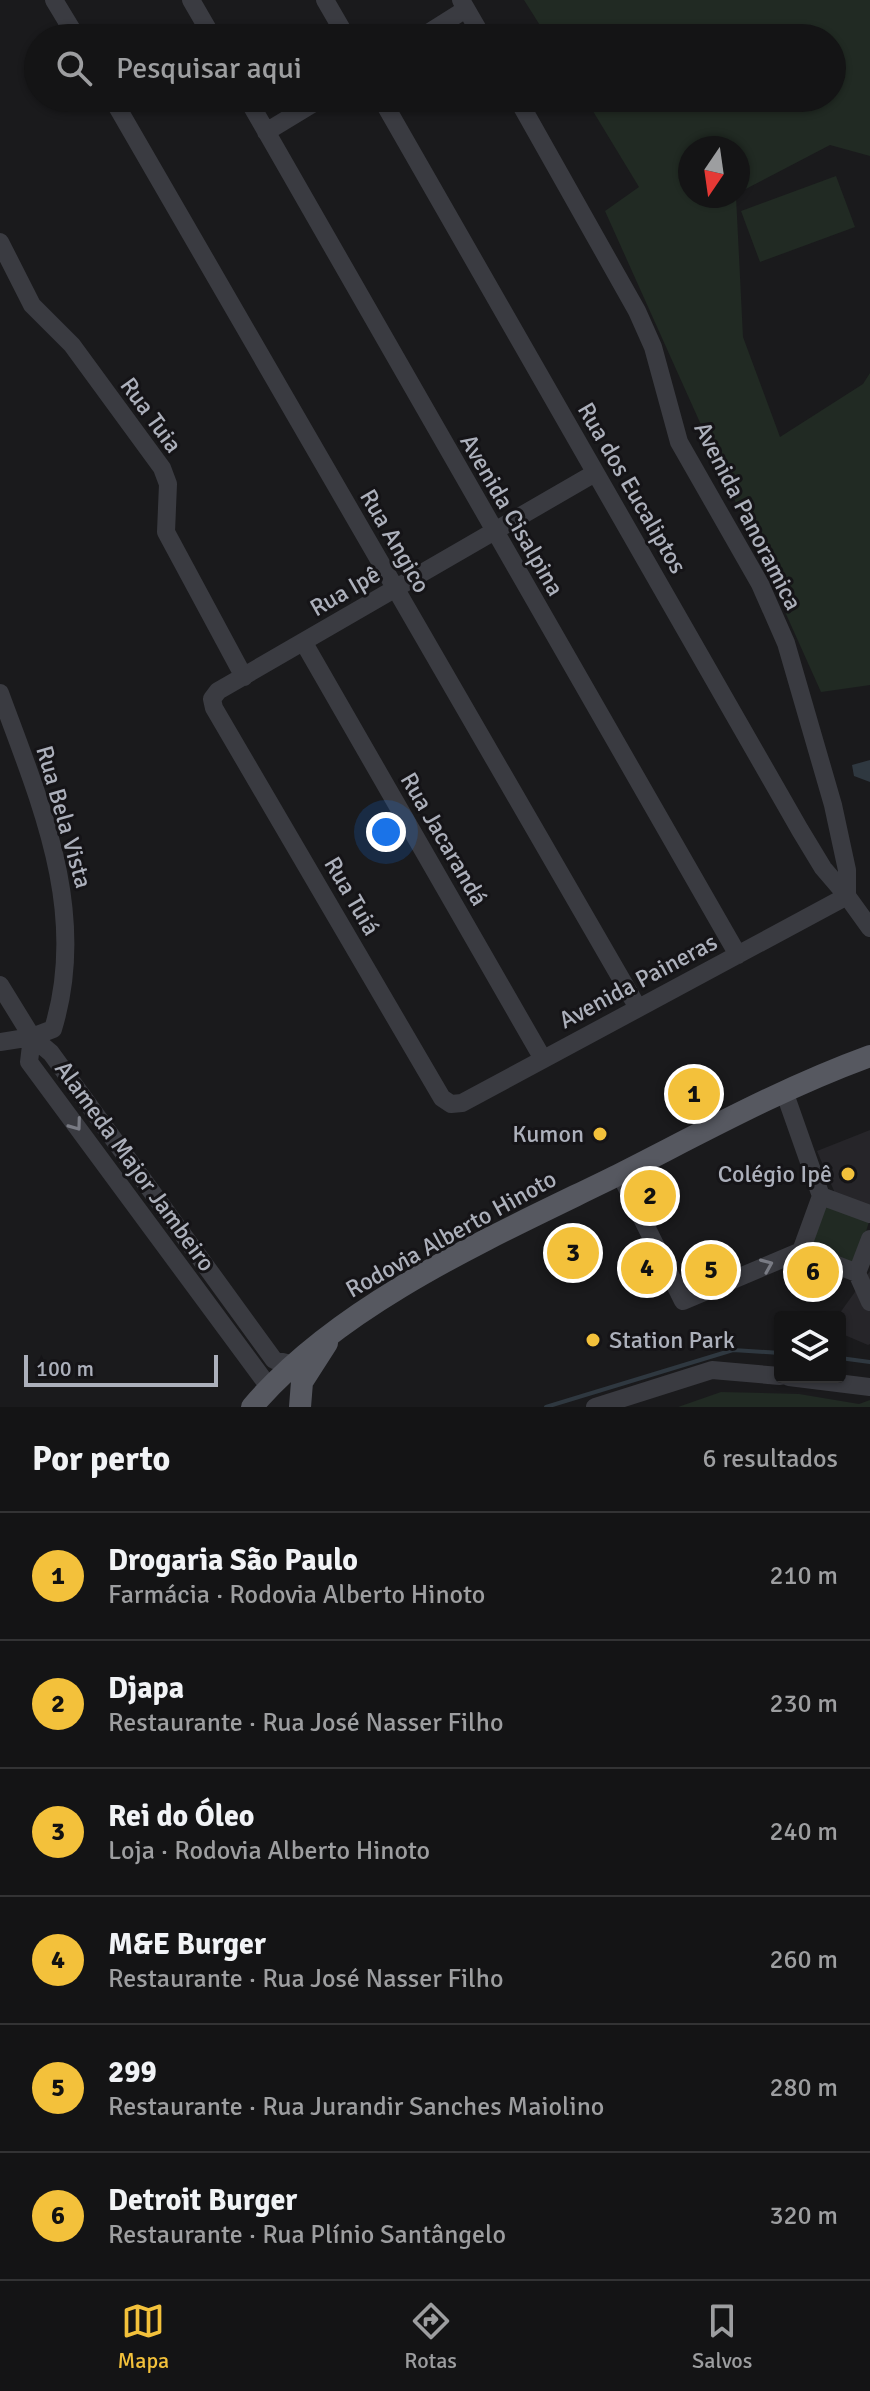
<!DOCTYPE html>
<html lang="pt">
<head>
<meta charset="utf-8">
<style>
  body { margin:0; font-family:Signika,sans-serif; background:#1d1d1e; color:#f1f3f6 }
  .controls { position:absolute; right:24px; bottom:24px; display:grid; overflow:hidden; border-radius:8px; box-shadow:0 2px 6px #0004 }
  .controls button { width:72px; height:72px; display:grid; place-items:center; padding:0; border:0; border-bottom:2px solid #333334; background:#141415; color:#f1f3f6; font:40px sans-serif }
  .compass { position:absolute; left:678px; top:136px; width:72px; height:72px; border-radius:50%; background:#141415; box-shadow:0 2px 6px #0004; rotate:193deg }
  .scale { position:absolute; left:24px; bottom:20px; width:194px; box-sizing:border-box; padding-left:8px; border:4px solid #acb0bb; border-top:0; font-size:22px; line-height:28px; white-space:nowrap; color:#acb0bb; -webkit-text-stroke:6px #151417; paint-order:stroke }
  .you { position:absolute; left:386px; top:832px; width:28px; height:28px; margin:-20px; border:6px solid #fff; border-radius:50%; background:#1a73e8; box-shadow:0 0 0 12px #1a73e833 }
  .badge { display:grid; place-items:center; width:52px; height:52px; border-radius:50%; background:#f3c13b; color:#111; font-size:26px; font-weight:700 }
  .pin { position:absolute; translate:-50% -50%; border:4px solid #fff; box-shadow:0 2px 8px #0006 }
  .list { margin:0; padding:0; list-style:none }
  h2 { display:flex; justify-content:space-between; align-items:center; height:104px; margin:0; padding:0 32px; font-size:34px }
  h2 small { font-size:26px; font-weight:400; color:#9d9ea0 }
  .list li { display:grid; grid-template-columns:52px 1fr auto; gap:24px; align-items:center; box-sizing:border-box; height:128px; padding:0 32px; border-top:2px solid #333334 }
  .list b { display:block; font-size:30px; white-space:nowrap }
  .list p { margin:0; font-size:26px; white-space:nowrap; color:#9d9ea0 }
  .list em { font-size:26px; font-style:normal; color:#9d9ea0 }
  .icon { flex:none; width:44px; height:44px; fill:none; stroke:currentColor; stroke-width:2; stroke-linecap:round; stroke-linejoin:round }
  .map { position:relative; flex:none; width:870px; height:1407px; overflow:hidden }
  .search { position:absolute; background:#141415; box-shadow:0 2px 6px #0004; left:24px; right:24px; top:24px; height:88px; display:flex; align-items:center; gap:20px; box-sizing:border-box; padding:0 28px; border-radius:44px; color:#9d9ea0; font-size:30px }
  .sheet { height:872px; background:#141415 }
  nav { display:flex; justify-content:space-around; align-items:center; box-sizing:border-box; height:112px; border-top:2px solid #333334; background:#141415; font-size:22px; color:#9d9ea0 }
  nav a { display:grid; justify-items:center; gap:4px }
  nav .on { color:#f3c13b }
  .map>svg:first-child { display:block }
  .built { fill:#262529 }
  .green { fill:#212a23 }
  .water { fill:#2f3840 }
  .lines { fill:none; stroke-linecap:round; stroke-linejoin:round }
  .stream { stroke:#2f3840; stroke-width:4 }
  .minor { stroke:#3a3b41; stroke-width:18 }
  .major { stroke:#565860; stroke-width:22 }
  .oneway { stroke:#797b84 }
  .poi-dot { fill:#f3c13b; stroke:#151417; stroke-width:3 }
  .labels { text-anchor:middle; stroke-width:6; stroke-linejoin:round; paint-order:stroke }
  .street-label { font-size:24px; fill:#acb0bb; stroke:#151417 }
  .poi-label { font-size:24px; fill:#acb0bb; stroke:#151417; text-anchor:end }
</style>
</head>
<body>
<div class="map">
<svg width="870" height="1407" viewBox="0 0 870 1407">
  <rect width="100%" height="100%" fill="#1a1a1c"/>
  <path class="built" d="M870,1130V1209L837,1198L817,1151Z
    M870,1271V1344L868,1345L840,1333L837,1317Z"/>
  <path class="green" d="M524,0H870V156L830,145L738,193V148H690V196H736L743,337L780,437L863,384L870,373V685L821,692L605,211L639,187L585,98H832V38H548Z
    M836,176L855,227L760,262L741,211Z
    M824,1201L870,1219L854,1268L806,1250Z
    M721,1392L799,1394L859,1404L870,1400V1407H678Z"/>
  <path class="water" d="M870,760V782L854,776L852,765Z"/>
  <g class="lines">
    <path class="stream" d="M840,1358L870,1362
      M546,1407L733,1350L780,1353"/>
    <path class="minor" d="M54,0L77,38
      M191,0L213,38
      M325,0L347,38
      M461,0L483,38
      M420,38L466,9
      M112,98L638,1008
      M247,98L738,955
      M381,98L800,830L823,868L847,896L462,1103L451,1104L442,1098L214,708L212,699L218,691L595,473
      M517,98L637,311L653,347L679,442L760,584L786,643L833,805L847,870V896L870,928
      M266,132L322,98
      M0,242L32,305L72,345L162,468L168,484L166,532L244,677
      M304,643L543,1059
      M0,693C40,802 89,912 53,1029L32,1037L0,1042
      M0,985L32,1037L51,1053L274,1360L291,1364
      M32,1037L29,1062L269,1387
      M784,1091L821,1196
      M620,1174L683,1301L801,1251
      M821,1196L870,1214
      M801,1251L857,1273
      M801,1251L821,1196
      M857,1273L870,1239
      M857,1273L870,1302
      M789,1377L870,1387
      M595,1407L712,1370L780,1376"/>
    <path class="major" d="M252,1407C341,1302 496,1235 618,1175C701,1133 782,1088 870,1056
      M300,1407L302,1382L327,1343"/>
  </g>
  <defs><path id="oneway-chevron" d="M-2-3.5L2.5 0L-2 3.5" fill="none" stroke-width="1.6" stroke-linecap="round" stroke-linejoin="round" transform="scale(2)"/></defs>
  <g class="oneway">
    <use href="#oneway-chevron" transform="translate(76 1125) rotate(54)"/>
    <use href="#oneway-chevron" transform="translate(767 1265) rotate(-23)"/>
  </g>
  <g class="poi-dot">
    <circle cx="600" cy="1134" r="8"/>
    <circle cx="848" cy="1174" r="8"/>
    <circle cx="593" cy="1340" r="8"/>
  </g>
  <g class="labels">
    <g class="street-label">
      <text transform="translate(151 415) rotate(54)" y="8">Rua Tuia</text>
      <text transform="translate(632 488) rotate(60)" y="8">Rua dos Eucaliptos</text>
      <text transform="translate(512 515) rotate(60)" y="8">Avenida Cisalpina</text>
      <text transform="translate(748 516) rotate(63)" y="8">Avenida Panoramica</text>
      <text transform="translate(395 541) rotate(60)" y="8">Rua Angico</text>
      <text transform="translate(345 591) rotate(-30)" y="8">Rua Ipê</text>
      <text transform="translate(64 817) rotate(74)" y="8">Rua Bela Vista</text>
      <text transform="translate(444 839) rotate(60)" y="8">Rua Jacarandá</text>
      <text transform="translate(352 896) rotate(60)" y="8">Rua Tuiá</text>
      <text transform="translate(638 981) rotate(-28)" y="8">Avenida Paineras</text>
      <text transform="translate(135 1166) rotate(54)" y="8">Alameda Major Jambeiro</text>
      <text transform="translate(451 1234) rotate(-29)" y="8">Rodovia Alberto Hinoto</text>
    </g>
    <g class="poi-label">
      <text x="584" y="1142">Kumon</text>
      <text x="832" y="1182">Colégio Ipê</text>
      <text x="609" y="1348" text-anchor="start">Station Park</text>
    </g>
  </g>
</svg>
<div class="controls">
<button><svg class="icon" aria-label="layers" viewBox="0 0 24 24"><path d="M12 4l9 5-9 5-9-5zM3 14l9 5 9-5"/></svg></button>
</div>
<svg class="compass" viewBox="-18 -18 36 36"><path d="M0-13l5 13h-10z" fill="#e53935"/><path d="M0 13l5-13h-10z" fill="#9d9ea0"/></svg>
<div class="scale">100 m</div>
<div class="you"></div>
<div class="pin badge" style="left:694px;top:1094px">1</div>
<div class="pin badge" style="left:650px;top:1196px">2</div>
<div class="pin badge" style="left:573px;top:1253px">3</div>
<div class="pin badge" style="left:647px;top:1268px">4</div>
<div class="pin badge" style="left:711px;top:1270px">5</div>
<div class="pin badge" style="left:813px;top:1272px">6</div>
<div class="search"><svg class="icon" aria-label="search" viewBox="0 0 24 24"><circle cx="10" cy="10" r="6"/><path d="M15 15l6 6"/></svg>Pesquisar aqui</div>
</div>
<section class="sheet">
<h2>Por perto<small>6 resultados</small></h2>
<ul class="list">
<li><span class="badge">1</span><div><b>Drogaria São Paulo</b><p>Farmácia · Rodovia Alberto Hinoto</p></div><em>210 m</em></li>
<li><span class="badge">2</span><div><b>Djapa</b><p>Restaurante · Rua José Nasser Filho</p></div><em>230 m</em></li>
<li><span class="badge">3</span><div><b>Rei do Óleo</b><p>Loja · Rodovia Alberto Hinoto</p></div><em>240 m</em></li>
<li><span class="badge">4</span><div><b>M&amp;E Burger</b><p>Restaurante · Rua José Nasser Filho</p></div><em>260 m</em></li>
<li><span class="badge">5</span><div><b>299</b><p>Restaurante · Rua Jurandir Sanches Maiolino</p></div><em>280 m</em></li>
<li><span class="badge">6</span><div><b>Detroit Burger</b><p>Restaurante · Rua Plínio Santângelo</p></div><em>320 m</em></li>
</ul>
</section>
<nav>
<a class="on"><svg class="icon" aria-label="map" viewBox="0 0 24 24"><path d="M3 6l6-2 6 2 6-2v14l-6 2-6-2-6 2zM9 4v14M15 6v14"/></svg>Mapa</a>
<a><svg class="icon" aria-label="directions" viewBox="0 0 24 24"><path d="M12 3l9 9-9 9-9-9zM9 14v-3h6M13 9l2 2-2 2"/></svg>Rotas</a>
<a><svg class="icon" aria-label="saved" viewBox="0 0 24 24"><path d="M7 4h10v16l-5-4-5 4z"/></svg>Salvos</a>
</nav>
</body>
</html>
